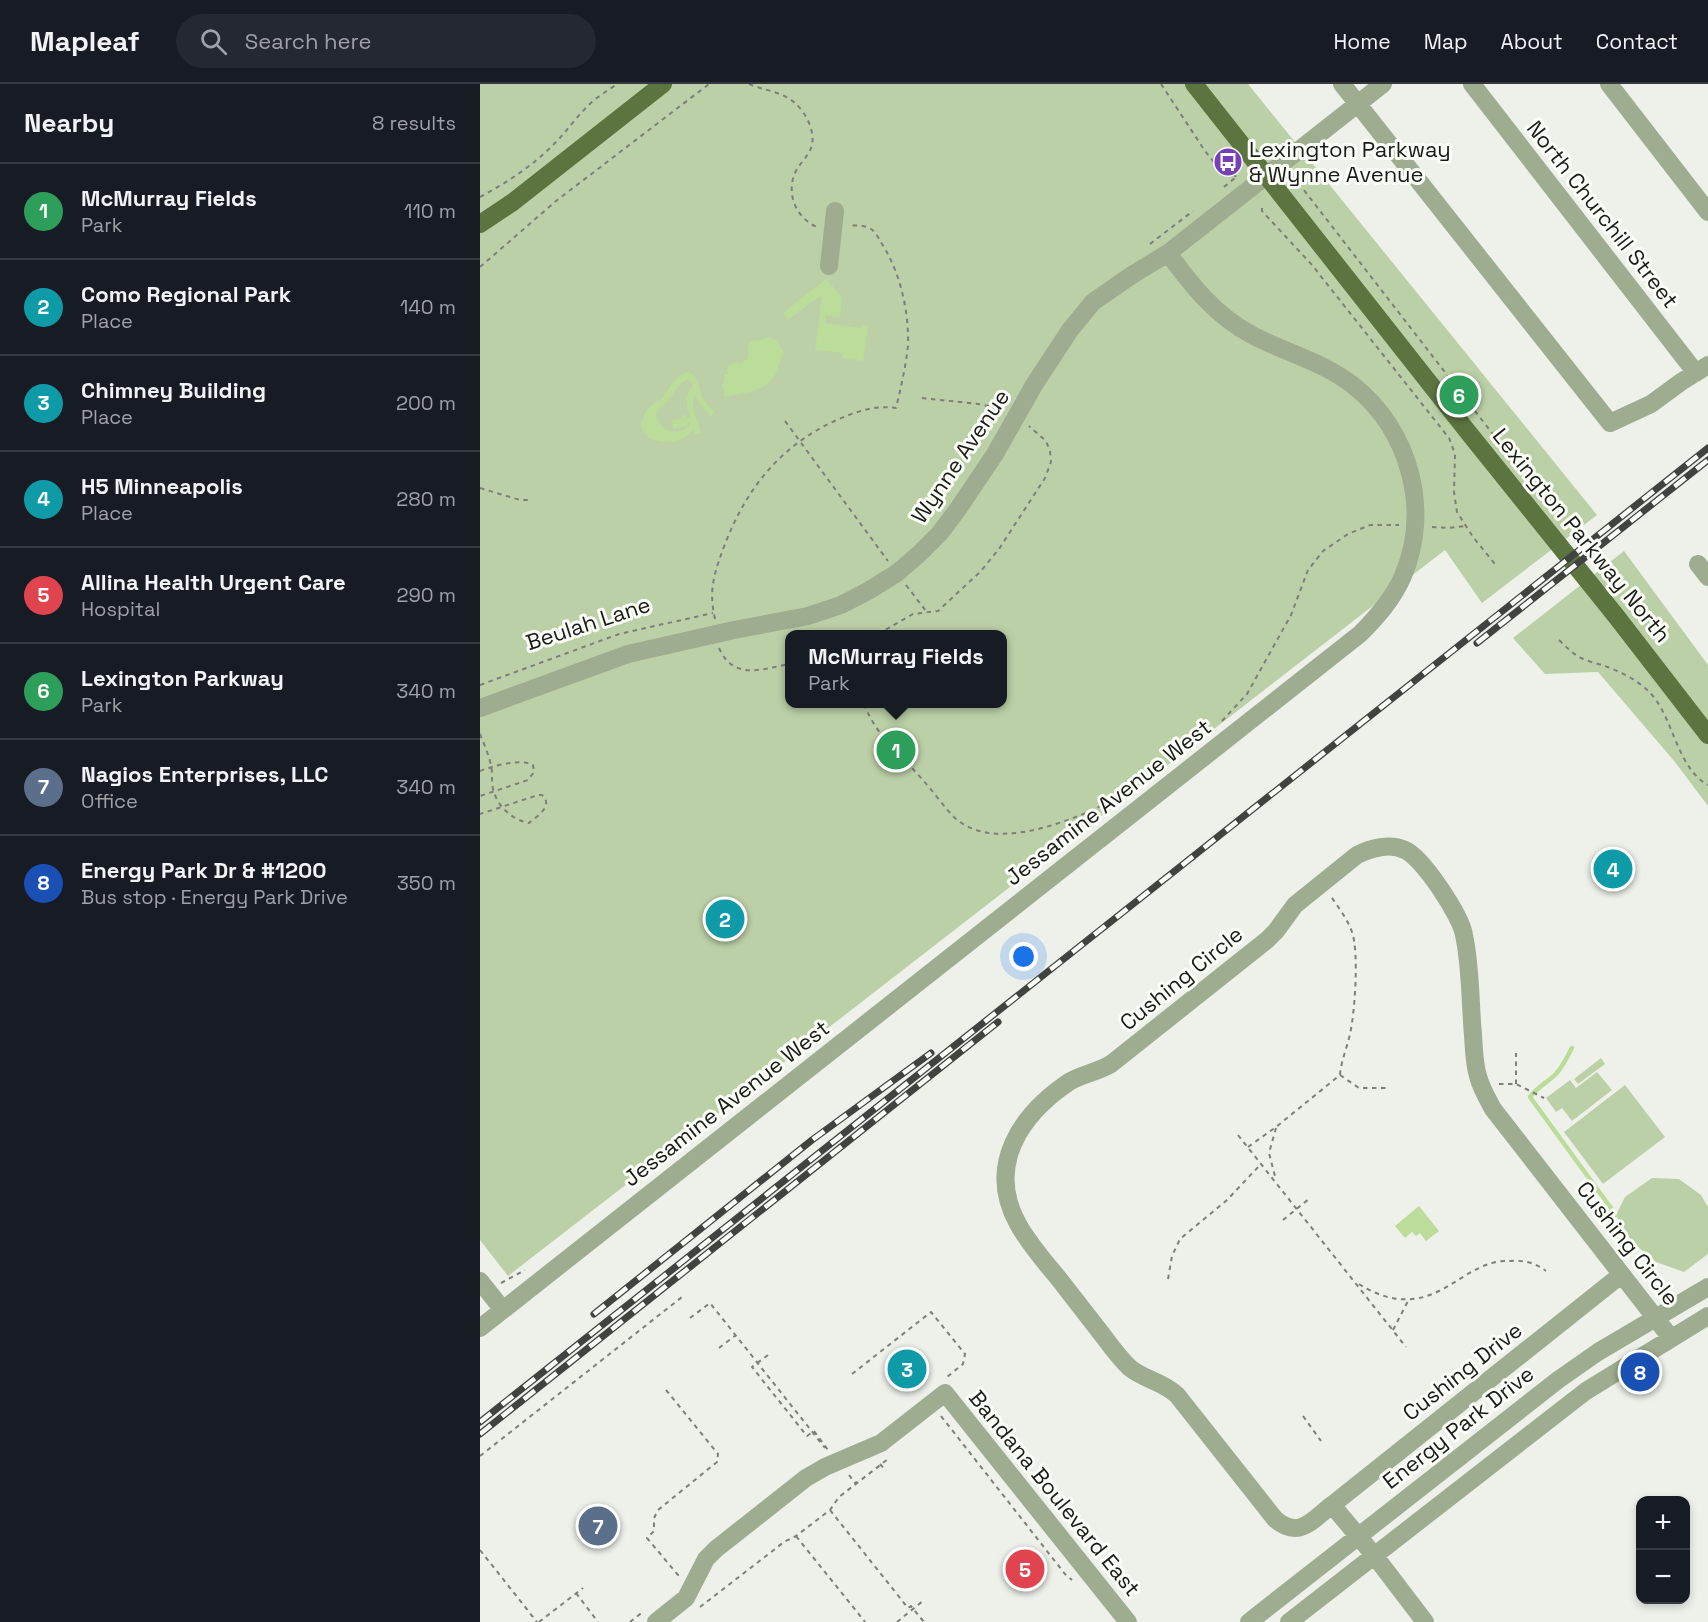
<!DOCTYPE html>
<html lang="en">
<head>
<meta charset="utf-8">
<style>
  body { margin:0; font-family:"Space Grotesk",sans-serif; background:#242831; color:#f1f3f6 }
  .controls { position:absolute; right:18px; bottom:18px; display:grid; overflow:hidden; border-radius:12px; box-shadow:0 3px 9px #0003 }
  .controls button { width:54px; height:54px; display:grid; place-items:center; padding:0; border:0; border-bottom:2px solid #363941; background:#171b24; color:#f1f3f6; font:30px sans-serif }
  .you { position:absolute; left:544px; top:873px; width:21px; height:21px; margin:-15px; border:4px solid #fff; border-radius:50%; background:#1a73e8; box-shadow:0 0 0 9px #1a73e833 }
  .badge { display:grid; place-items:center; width:39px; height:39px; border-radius:50%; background:#8c9099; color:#fff; font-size:20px; font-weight:700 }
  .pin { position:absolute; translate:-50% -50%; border:3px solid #fff; box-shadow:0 2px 6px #0006 }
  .popup { position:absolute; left:305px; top:546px; width:222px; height:78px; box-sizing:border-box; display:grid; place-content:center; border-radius:12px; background:#171b24; filter:drop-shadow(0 2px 4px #0005); font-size:20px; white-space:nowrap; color:#9ea1a6 }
  .popup b { font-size:22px; color:#f1f3f6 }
  .popup::after { content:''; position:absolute; left:50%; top:100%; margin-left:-12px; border:12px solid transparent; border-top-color:#171b24 }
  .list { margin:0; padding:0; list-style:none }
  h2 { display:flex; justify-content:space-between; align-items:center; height:78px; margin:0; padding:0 24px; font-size:26px }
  h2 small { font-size:20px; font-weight:400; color:#9ea1a6 }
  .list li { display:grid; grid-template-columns:39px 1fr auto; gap:18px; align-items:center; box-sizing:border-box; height:96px; padding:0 24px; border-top:2px solid #363941 }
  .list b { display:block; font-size:22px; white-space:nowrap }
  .list p { margin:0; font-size:20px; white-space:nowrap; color:#9ea1a6 }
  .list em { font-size:20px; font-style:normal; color:#9ea1a6 }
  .icon { flex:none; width:33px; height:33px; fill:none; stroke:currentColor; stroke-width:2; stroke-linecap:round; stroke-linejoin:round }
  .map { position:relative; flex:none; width:1228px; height:1538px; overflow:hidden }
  header { display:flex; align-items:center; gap:36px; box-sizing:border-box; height:84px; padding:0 30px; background:#171b24; border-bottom:2px solid #363941 }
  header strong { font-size:28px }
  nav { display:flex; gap:33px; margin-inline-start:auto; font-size:21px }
  .search { width:420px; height:54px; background:#242831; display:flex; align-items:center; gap:15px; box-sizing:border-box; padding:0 21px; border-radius:33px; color:#9ea1a6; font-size:22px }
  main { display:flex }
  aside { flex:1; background:#171b24 }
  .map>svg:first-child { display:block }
  .green { fill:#bcd0a7; fill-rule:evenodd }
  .water { fill:#bcdc99; fill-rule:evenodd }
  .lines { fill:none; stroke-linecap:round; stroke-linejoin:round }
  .stream { stroke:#bcdc99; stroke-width:4.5 }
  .path { stroke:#7d7f7b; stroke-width:2; stroke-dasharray:4.5 4.5; stroke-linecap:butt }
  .minor { stroke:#9eac90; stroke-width:18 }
  .major { stroke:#5c743f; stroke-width:18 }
  .rail-casing { stroke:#414340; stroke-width:7 }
  .rail { stroke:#fbfef7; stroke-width:4.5; stroke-dasharray:14; stroke-linecap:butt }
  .labels { text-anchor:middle; stroke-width:6; stroke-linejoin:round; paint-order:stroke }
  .poi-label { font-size:22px; fill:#1a1b19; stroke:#fbfef7; text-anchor:start }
  .street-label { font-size:22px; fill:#1a1b19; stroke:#fbfef7 }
</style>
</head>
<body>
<header>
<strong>Mapleaf</strong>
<div class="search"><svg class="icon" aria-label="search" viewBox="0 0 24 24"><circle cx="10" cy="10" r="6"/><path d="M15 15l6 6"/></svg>Search here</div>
<nav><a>Home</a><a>Map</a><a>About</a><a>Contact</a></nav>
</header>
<main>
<aside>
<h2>Nearby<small>8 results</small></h2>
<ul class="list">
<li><span class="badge" style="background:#2e9e5b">1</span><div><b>McMurray Fields</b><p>Park</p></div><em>110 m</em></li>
<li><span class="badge" style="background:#0f9aa8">2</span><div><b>Como Regional Park</b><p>Place</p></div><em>140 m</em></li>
<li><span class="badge" style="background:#0f9aa8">3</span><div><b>Chimney Building</b><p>Place</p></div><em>200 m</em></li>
<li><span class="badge" style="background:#0f9aa8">4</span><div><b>H5 Minneapolis</b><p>Place</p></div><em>280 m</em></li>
<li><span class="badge" style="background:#e0444e">5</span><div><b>Allina Health Urgent Care</b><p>Hospital</p></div><em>290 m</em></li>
<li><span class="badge" style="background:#2e9e5b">6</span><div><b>Lexington Parkway</b><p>Park</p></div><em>340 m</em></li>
<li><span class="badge" style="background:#5c6f8a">7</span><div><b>Nagios Enterprises, LLC</b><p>Office</p></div><em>340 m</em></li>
<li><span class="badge" style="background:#1a4fb4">8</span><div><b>Energy Park Dr &amp; #1200</b><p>Bus stop · Energy Park Drive</p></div><em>350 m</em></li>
</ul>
</aside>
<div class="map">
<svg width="1228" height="1538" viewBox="0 0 1228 1538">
  <rect width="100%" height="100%" fill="#edf1ea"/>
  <path class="green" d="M0,0H768L1117,431L1002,519L965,466L28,1192L0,1156ZM310,550H522V620H310Z
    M1144,467L1228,581V722L1195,678L1118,588L1065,590L1033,554Z
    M1121,974L1125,980L1098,1000L1094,995Z
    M1117,988L1132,1006L1092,1037L1082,1024L1076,1028L1066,1014L1090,996L1096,1004Z
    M1145,1001L1185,1053L1123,1100L1084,1048Z
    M1172,1094L1199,1095L1221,1111L1228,1123V1170L1204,1188L1176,1178L1152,1158L1136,1131L1145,1113Z"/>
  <path class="water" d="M346,195L362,213L360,233L346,231L345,239L382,244L383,241L388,242L383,277L362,274L363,269L335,266L342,215L340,212L308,236L303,229Z
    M289,253L296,256L304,269C299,276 299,284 295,291C285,309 262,309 244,313V307L242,302L245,295L244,293L245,290H249L247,286L248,282L257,277L260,279L266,276L269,270L268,261L271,257L280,256Z
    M209,288C220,294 218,306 224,316C226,321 232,324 235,328L231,332L220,320L215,311C209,322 218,337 221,349L215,351L214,345C209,350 204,354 198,356C183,361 155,355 163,334C168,319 179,320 185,310C192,300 196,291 209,288ZM208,295L213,301L207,312V323L210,333L206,335L205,331H202V335L192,336L193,345L207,342L208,338L210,339V341C196,353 179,348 176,330C179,323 186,320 190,314C196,306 198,299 208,295Z
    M939,1122L959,1147L946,1157L940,1149L936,1152L932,1148L925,1154L915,1142Z"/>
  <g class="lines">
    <path class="stream" d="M1092,964C1087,973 1083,982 1076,990C1068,998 1057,1003 1050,1013L1136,1131"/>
    <path class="path" d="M269,0C285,7 302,7 316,20C326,29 335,47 332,61C330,70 322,77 317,85C305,106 314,133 337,143
      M681,0L725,67L737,82L757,93
      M813,92L1019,358
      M744,103L756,93
      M0,113C28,98 54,81 76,58C86,48 94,36 104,26C113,15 126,8 137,0
      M782,124V127L832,181L969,354L975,370L974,408L977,428L993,453L1015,480
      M670,160L713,127
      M0,183L76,117L229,0
      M442,314L498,320L521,324
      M305,337L408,477
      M0,404L40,416H51
      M952,443L968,444L986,442
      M426,501L446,527
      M235,535C228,505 235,487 245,460C267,403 302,360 359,335C378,327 395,321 416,324C421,303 426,282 428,261C429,227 420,188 402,160C399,155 396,148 391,145C385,141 376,141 369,142
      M398,550L433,530L458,527L500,488L519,465L565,394L571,378L570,367L566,357L549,342
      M1079,556C1086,563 1092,569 1101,574C1107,577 1115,579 1122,581C1142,588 1163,598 1176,616C1194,641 1199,685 1228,701
      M239,564C254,597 281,585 310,580
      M0,601L139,550L233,529
      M384,620C397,653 420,670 442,695C453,707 463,722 475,734C511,766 576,742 615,725C632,716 649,705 667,696
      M742,637L767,610L811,531L828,486L843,467L868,450L890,441H919
      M0,650C4,660 9,671 11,682C13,689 11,697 13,705C17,722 32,736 49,739C57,732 74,722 62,711H58L0,730
      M0,687C12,682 42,674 53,681L54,688L48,696L0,712
      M860,991L879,1004H907
      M1019,1000H1036L1064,1014
      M1036,1000V969
      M796,1044L789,1069L796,1096
      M758,1051L926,1263
      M768,1063L796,1043L860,991C861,977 867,964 870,950C875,928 879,868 872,848C867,834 858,823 850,811
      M803,1136L830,1114
      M688,1195L692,1172L700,1155L747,1116L781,1080
      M21,1199L45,1186
      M879,1200C894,1210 914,1217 932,1215C962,1213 984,1187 1012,1179C1018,1177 1025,1177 1031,1177C1044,1176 1056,1179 1066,1187
      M210,1234L230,1219L345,1364
      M913,1246L928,1217
      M239,1264L256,1251
      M288,1271L272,1283L327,1352L334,1347L348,1366
      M372,1290L451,1228L485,1270L483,1280L467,1293
      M186,1306L238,1370L237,1378L178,1426L174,1434V1447L167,1454L198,1491L197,1495
      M461,1332L585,1490L592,1496
      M823,1332L841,1357
      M0,1372L202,1213
      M400,1380L406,1387
      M369,1391L375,1399L377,1398
      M350,1426L428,1524L431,1522L444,1538
      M316,1452L385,1538
      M0,1466L57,1538
      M96,1509L118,1538
      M220,1523L304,1458L316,1452L350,1426L359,1413L408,1375
      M59,1538L103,1504
      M150,1538L164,1527
      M417,1538L444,1516"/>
    <path class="minor" d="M862,0L1130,339L1171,320L1201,298L1228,281
      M992,0L1216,289
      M1129,0L1228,128
      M349,182L355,127
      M1218,480L1228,493
      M0,624L148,570L254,546L328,532L361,521L388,507L417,489L439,470L460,449L478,425L515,370L554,301L590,246L613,218L652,191L688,169L903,0
      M0,1197L23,1226
      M0,1244L880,550C897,533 913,515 923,492C951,426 930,347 874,302C844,278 806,269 772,251C736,232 712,202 688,169
      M852,1421L1141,1191
      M176,1538L206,1514L226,1475L236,1465L326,1394L345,1383L401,1359L465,1309L648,1538
      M769,1538L1078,1296L1118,1268L1228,1203
      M809,1538L1106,1307L1228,1232
      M945,1538L894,1471L852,1421C832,1436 819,1456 795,1435L697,1311C682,1297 665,1296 650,1284C639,1274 630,1261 621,1249C607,1231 593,1213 579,1195C565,1178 549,1160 538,1140C506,1082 540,1031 589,998C602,990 618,988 631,980L787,856L796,847L815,821L877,771C891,764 910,759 925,766C943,774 981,832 984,851C991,884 990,918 993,951C994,965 994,979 998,992C1001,1004 1007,1014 1013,1025L1191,1254"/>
    <path class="major" d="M714,0L988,348L1136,532L1228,651
      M0,140L33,118L183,0"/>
    <g class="rail-casing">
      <path id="rail" d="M997,559L1228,376
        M114,1230L332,1056L451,969
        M0,1338L1228,364
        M0,1350L518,938"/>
    </g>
    <use href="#rail" class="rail"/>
  </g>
  <defs>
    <g id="bus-disc" transform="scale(1.5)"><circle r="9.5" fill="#7640b6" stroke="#fbfef7"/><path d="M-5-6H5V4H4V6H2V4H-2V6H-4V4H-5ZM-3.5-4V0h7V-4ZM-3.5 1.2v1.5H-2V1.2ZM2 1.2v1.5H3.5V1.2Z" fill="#fff"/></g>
  </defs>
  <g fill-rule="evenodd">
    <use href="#bus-disc" x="748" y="78"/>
  </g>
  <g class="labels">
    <g class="poi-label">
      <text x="769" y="73">Lexington Parkway<tspan x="769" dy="25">&amp; Wynne Avenue</tspan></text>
    </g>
    <g class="street-label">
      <text transform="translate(1123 130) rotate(52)" y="8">North Churchill Street</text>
      <text transform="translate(480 372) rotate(-56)" y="8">Wynne Avenue</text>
      <text transform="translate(1102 451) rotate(51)" y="8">Lexington Parkway North</text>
      <text transform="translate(108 539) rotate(-18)" y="8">Beulah Lane</text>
      <text transform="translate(628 718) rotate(-38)" y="8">Jessamine Avenue West</text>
      <text transform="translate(701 894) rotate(-39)" y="8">Cushing Circle</text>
      <text transform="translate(246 1019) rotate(-38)" y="8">Jessamine Avenue West</text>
      <text transform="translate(1148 1159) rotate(52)" y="8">Cushing Circle</text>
      <text transform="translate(982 1287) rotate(-38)" y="8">Cushing Drive</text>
      <text transform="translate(978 1343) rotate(-38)" y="8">Energy Park Drive</text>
      <text transform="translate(575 1409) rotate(51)" y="8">Bandana Boulevard East</text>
    </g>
  </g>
</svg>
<div class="controls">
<button>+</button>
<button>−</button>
</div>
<div class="you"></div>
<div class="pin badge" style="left:416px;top:666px;background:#2e9e5b">1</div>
<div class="popup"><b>McMurray Fields</b>Park</div>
<div class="pin badge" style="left:245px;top:835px;background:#0f9aa8">2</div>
<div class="pin badge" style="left:427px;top:1285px;background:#0f9aa8">3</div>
<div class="pin badge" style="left:1133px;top:785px;background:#0f9aa8">4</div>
<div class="pin badge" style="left:545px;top:1485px;background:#e0444e">5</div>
<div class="pin badge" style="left:979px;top:311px;background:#2e9e5b">6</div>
<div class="pin badge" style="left:118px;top:1442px;background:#5c6f8a">7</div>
<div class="pin badge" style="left:1160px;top:1288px;background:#1a4fb4">8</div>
</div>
</main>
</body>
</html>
